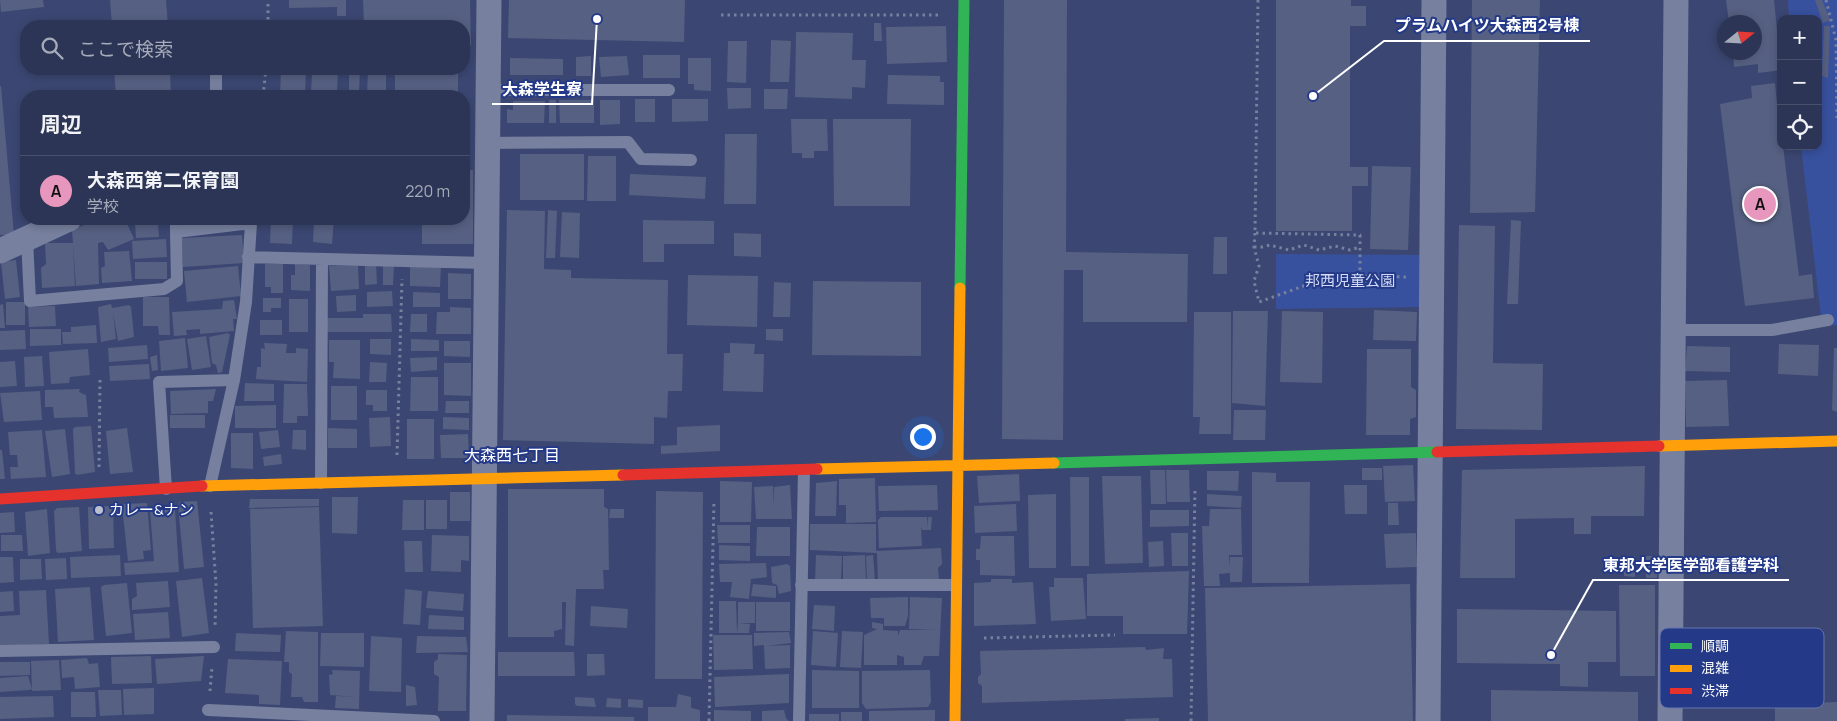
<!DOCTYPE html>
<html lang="ja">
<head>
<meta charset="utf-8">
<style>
  body { margin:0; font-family:Manrope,"Noto Sans JP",sans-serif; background:#384060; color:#f1f3f6 }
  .controls { position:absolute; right:15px; top:15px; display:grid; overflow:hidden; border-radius:10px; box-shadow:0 2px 8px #0003 }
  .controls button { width:45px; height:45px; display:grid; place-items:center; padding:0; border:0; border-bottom:1px solid #48506c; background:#2c3556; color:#f1f3f6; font:25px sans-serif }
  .compass { position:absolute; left:1717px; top:15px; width:45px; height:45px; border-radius:50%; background:#2c3556; box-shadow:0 2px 8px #0003; rotate:72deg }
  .you { position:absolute; left:922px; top:436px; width:18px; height:18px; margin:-12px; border:4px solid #fff; border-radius:50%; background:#1a73e8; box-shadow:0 0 0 8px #1a73e833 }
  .badge { display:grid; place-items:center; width:32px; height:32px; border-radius:50%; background:#e797bd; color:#111; font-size:16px; font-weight:700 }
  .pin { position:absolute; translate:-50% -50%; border:2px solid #fff; box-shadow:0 1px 5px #0006 }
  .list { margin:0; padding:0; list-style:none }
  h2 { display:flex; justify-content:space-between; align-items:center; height:65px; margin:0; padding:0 20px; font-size:21px }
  h2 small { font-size:16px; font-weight:400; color:#a6abb9 }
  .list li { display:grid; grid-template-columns:32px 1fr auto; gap:15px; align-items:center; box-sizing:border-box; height:70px; padding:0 20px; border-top:1px solid #48506c }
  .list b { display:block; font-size:19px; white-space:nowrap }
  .list p { margin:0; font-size:16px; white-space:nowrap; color:#a6abb9 }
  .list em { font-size:16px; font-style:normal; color:#a6abb9 }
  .icon { flex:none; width:28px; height:28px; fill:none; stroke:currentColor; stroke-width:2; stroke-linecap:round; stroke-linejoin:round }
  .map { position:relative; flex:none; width:1837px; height:721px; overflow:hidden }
  .search { position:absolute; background:#2c3556; box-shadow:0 2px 8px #0003; left:20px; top:20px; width:450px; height:55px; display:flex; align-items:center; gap:12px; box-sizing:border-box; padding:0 18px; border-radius:20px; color:#a6abb9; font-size:19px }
  .panel { position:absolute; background:#2c3556; box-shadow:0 2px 8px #0003; left:20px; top:90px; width:450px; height:135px; border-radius:20px }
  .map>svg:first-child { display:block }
  .green { fill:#38519e }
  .building { fill:#566082 }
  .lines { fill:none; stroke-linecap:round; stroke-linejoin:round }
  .path { stroke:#77809e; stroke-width:3; stroke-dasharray:2.5 4; stroke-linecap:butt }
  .lane { stroke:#77809e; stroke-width:12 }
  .street { stroke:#77809e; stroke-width:25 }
  .fast { stroke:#30b455; stroke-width:11 }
  .slow { stroke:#ff9f0a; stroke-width:11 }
  .jam { stroke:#e5322d; stroke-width:11 }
  .poi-dot { fill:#babfce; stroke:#243a88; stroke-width:2 }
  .labels { text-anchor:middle; stroke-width:4; stroke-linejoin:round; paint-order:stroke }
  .park-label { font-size:15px; fill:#d4dcf7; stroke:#243a88 }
  .poi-label { font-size:15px; fill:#fff; stroke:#243a88; text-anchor:start }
  .neighbourhood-label { font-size:16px; fill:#fff; stroke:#243a88 }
  .key { fill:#243a88; stroke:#6675ac; stroke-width:1 }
  .key-label { font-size:14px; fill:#fff }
  .leader { fill:none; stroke:#fff; stroke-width:2 }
  .callout-dot { fill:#fff; stroke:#243a88; stroke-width:2 }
  .callout-label { font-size:16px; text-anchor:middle; font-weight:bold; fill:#fff; stroke:#243a88; stroke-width:4; stroke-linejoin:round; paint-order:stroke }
</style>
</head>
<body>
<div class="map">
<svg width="1837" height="721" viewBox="0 0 1837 721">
  <rect width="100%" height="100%" fill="#3b4772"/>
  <path class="green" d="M1788,0H1837V325L1822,326L1801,146H1818V19H1789Z
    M1276,254L1424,255L1423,307L1276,309Z"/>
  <path class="building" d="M0,0H43L44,7L1,12Z
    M110,0H166L168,26H112Z
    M289,0H346V16H337V7L289,8Z
    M363,0H470L471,45H464V26H364Z
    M509,0H685L684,42L508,38Z
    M1004,0H1067L1066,252L1188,254L1187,322H1083V270H1064L1063,440L1002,439Z
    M1276,0H1351V6H1366V26H1350V167H1368V186H1352V231H1276Z
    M1472,0H1540L1535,212L1470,213Z
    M1726,0H1774L1781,70L1758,73V64L1734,67L1733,52H1754V22H1729Z
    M1815,0H1822L1830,20L1823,23Z
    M289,23L347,24V26H289Z
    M874,23H881L882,41H874Z
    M946,26L947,62L887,64L886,27Z
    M1824,26H1830L1828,78L1822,76Z
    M796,32L853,33L852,60H866L865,88L852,87V99L795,97Z
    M771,40L791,41L789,82H770Z
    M728,41H747L746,83L727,82Z
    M643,55H680V78H643Z
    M591,56V76H576V57Z
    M627,56L629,75L601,77L599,57Z
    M510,58L563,59V75H510Z
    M688,58H711V91L694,90V84H688Z
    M114,69H170L171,96H116Z
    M281,69H306L305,96H280Z
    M316,69H338L337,94L311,93L312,74L316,75Z
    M349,69H360L359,95L349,94Z
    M368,69H386V96H367Z
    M395,69H458V94L395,95Z
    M888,75L940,76V82H944V105L887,104Z
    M1775,83L1781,146H1783L1799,276L1812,274L1814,298L1745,306L1720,104L1752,98L1751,86Z
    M0,86H1L14,235H0Z
    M727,88H751V108L728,109Z
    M764,89H788L787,109H764Z
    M635,99H655V122H635Z
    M672,99H708V121L672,122Z
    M549,100H556V123H549Z
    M559,100H594V123H560Z
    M600,100H620V124L600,125Z
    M513,101H545L544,123H507V109L513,110Z
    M791,119H827L828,151H814V158H802V153H792Z
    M833,119H911L910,206H834Z
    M725,134H757L756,204H724Z
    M520,154H584V200H520Z
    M588,156H616V201H587Z
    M1372,166L1411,167L1408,250L1370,249Z
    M464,170H473V244H422V219H464Z
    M630,174L706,177L705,199L629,195Z
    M507,210L545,211L544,269L571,270V278L668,280L667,354H683L682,391H668L667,418L654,417V444L503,440Z
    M548,210L557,211L555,258H546Z
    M562,212L580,213L579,258L560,257Z
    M98,219H125L134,239L108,250L103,242L98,243L99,284L76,286L73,245L75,286L42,288L41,268L46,264L45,243H73L72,230Z
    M137,219H163V220L138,222Z
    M271,219H293L292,244L270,243Z
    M314,219H334L332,244L313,242Z
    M643,220L714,221V244H664V262H643Z
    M1511,220L1521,221L1518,304H1507Z
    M158,222L159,237L136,238L135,223Z
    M1459,225L1495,226L1493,363L1543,364L1542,430L1456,429Z
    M734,233L761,234V257L734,256Z
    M242,235L244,263L183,267L182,238Z
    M1214,237H1227V274H1213Z
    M166,239L167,257L133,259L132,241Z
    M129,251L132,281L102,283L101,268L105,266L104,252Z
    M16,260L20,297L5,299L1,262Z
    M135,262H167V279H135Z
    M376,263L377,284L365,285V264Z
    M265,264H283V293H271V287H265Z
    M295,264L310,265V291L291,290V275H295Z
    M383,264L394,265L393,285H383Z
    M358,265L359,289L331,291L329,266Z
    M238,266L241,296L187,302L184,271Z
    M410,266H441L440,287L410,286Z
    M448,273L471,274V299H448Z
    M688,275L758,276L757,327L687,325Z
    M813,281L921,282V356L812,355Z
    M774,282L791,283L790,317H773Z
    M392,291L393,306L367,307V292Z
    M413,292L440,293V307H413Z
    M356,295V311L337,312L336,296Z
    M143,297H169L170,335H159L158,326H143Z
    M263,298H281V308H271V312H263Z
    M289,299H308V332H289Z
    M234,300L237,319H233L234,331L200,334V329L186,330L187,335L174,336L172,312L222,309L223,301Z
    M6,302H25V325H6Z
    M3,304L5,328H0V305Z
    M111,304L112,308L129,305L131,307L134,337L118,341L113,313L116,339L101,342L98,307Z
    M55,306L56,326L29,327L28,307Z
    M450,307L471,308V334H436L437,312H450Z
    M1374,310L1417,312L1416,341L1373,340Z
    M1233,311H1268L1265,406L1232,403Z
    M1282,311L1323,312L1322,383L1280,382Z
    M1194,312H1231V434H1199L1200,417H1193Z
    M363,314H391L392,332H327L326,318H363Z
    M411,314H427V332H410Z
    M260,320H282V335H260Z
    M96,325L97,343L63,344L62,332H71V327Z
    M30,329H61V345L30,346Z
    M766,329H783V341L766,340Z
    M25,330L26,349L0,350V331Z
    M228,333L230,335L222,372L218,373L216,365L212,363L209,337Z
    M206,336L211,367L192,370L187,339Z
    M185,338L188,368L161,371L159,341Z
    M370,339H391V355L370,354Z
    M411,339L439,340V351H411Z
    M329,340H360V379L333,378L334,362H329Z
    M444,341H470V357L444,356Z
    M264,343L287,344L286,353H296V348L308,349L307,382L256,379L257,367H261V348L265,349Z
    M730,343L755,344L754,354H764L763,392L723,391L724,353H730Z
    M1779,344L1819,345L1818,376L1778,374Z
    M147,345L148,359L109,362L108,348Z
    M1687,346L1730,347V372L1685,371Z
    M1834,348H1837V412L1832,410Z
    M88,349L90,375L70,377L69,383L51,384L49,352Z
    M1367,349H1411V387L1416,390V417L1410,419V435H1366Z
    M157,355L158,370L152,371L150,357Z
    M42,356L44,386L25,387L24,357Z
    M437,357V370L411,372L410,358Z
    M15,361L17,386L0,387V362Z
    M370,362L387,363L386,382H369Z
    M444,363H471V396L444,395Z
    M149,364L150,379L110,381L109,366Z
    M411,377H438V411H410Z
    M1727,380L1729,426L1686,427L1685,381Z
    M245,383L274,384V401H244Z
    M284,384H307L308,416H297V423H283Z
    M331,386H357V420H331Z
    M80,389L79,392L86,395L88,417L54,418L53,407H45V390Z
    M216,389L213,401H208V413L171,414L170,391Z
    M366,390H387V411H373V405H366Z
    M40,391L42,420L4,422L0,393Z
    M446,401H469V413H445Z
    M276,405V428H235V406Z
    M1234,410H1266L1265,440H1233Z
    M170,415H205V428H170Z
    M390,417L391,446L370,447L369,418Z
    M443,417L469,418V430L443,429Z
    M407,419H434V459H407Z
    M720,425V451L661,454V446L677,445V427Z
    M91,426L95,472L77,475L75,473L73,429L75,427Z
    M127,428L133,472L110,474L106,431Z
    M328,428L357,429V448H328Z
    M65,429L70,474L52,477L45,431Z
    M42,430L46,477L11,479L10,467H18L17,455H10L8,432Z
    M278,430L280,447L261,449L259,432Z
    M293,430H306V450L292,449Z
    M231,433H253V469L231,468Z
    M468,434L469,458H441L440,435Z
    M0,450H2L5,479H0Z
    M281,454L282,464L264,466L263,457Z
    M1413,465L1415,501L1385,502L1383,466Z
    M1645,466L1644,516H1591V534H1574V518L1515,519V578H1460L1462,470Z
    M1362,468H1382V480H1362Z
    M1150,470H1165L1166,504H1151Z
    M1166,470H1189L1190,502H1167Z
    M1207,471H1239L1238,491L1207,490Z
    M1252,472L1276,473V482H1310L1309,583H1252Z
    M1019,474L1020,501L979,503L977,476Z
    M1102,476H1141L1143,563L1105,564Z
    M1070,477H1089V566H1071Z
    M875,478L876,522L846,523V505H839V479Z
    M720,481L752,482L751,522H720Z
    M837,481L836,516H815L816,483Z
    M790,485L792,519H756L754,487L773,486L774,508V487Z
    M937,485L938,510L879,511L878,486Z
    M1344,485H1367V514H1345Z
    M508,489H604V507L608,509L609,570H603L604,589H576L574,646L565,645L566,602H562V629L554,631V637H508Z
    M656,491L703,492L702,679H655Z
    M450,492H470V521H450Z
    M1056,494V568H1029L1028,495Z
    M1207,494L1242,496L1241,508L1207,506Z
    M332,497H358L357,534L332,533Z
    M250,499H319V506L249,508Z
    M403,500H424V530H402Z
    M426,500H447V529H426Z
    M197,501L204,567L184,569L178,505L180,502Z
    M147,503L151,550L143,551L144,559L128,561L122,506L124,504Z
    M1388,503H1398L1399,525H1388Z
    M1016,504L1017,531L975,533L974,506Z
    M113,506L114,548L89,549L88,507Z
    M79,507L82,551L58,553L56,551L54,511L57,508Z
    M319,507L323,626L253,628L250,509Z
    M47,509L50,553L28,556L25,512Z
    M175,509L179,572L125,575L124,563L154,561L150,511Z
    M610,509H624V518H609Z
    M1210,509H1241L1242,555H1229L1230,567V557H1243L1242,582H1230V573L1219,574L1220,586H1204L1202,526H1209Z
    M1150,510H1189V526L1150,527Z
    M14,512L15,532L0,533V513Z
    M881,517H927V528L928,517H932L931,530H922L921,526L922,546L879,548L878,520Z
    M810,524H876V551L941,548L942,564L938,568L939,579L878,582L877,553L810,550Z
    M717,525H750V543H718Z
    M757,527H790V556H756Z
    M1171,533H1188V566H1172Z
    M1416,533L1417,567L1386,568L1384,534Z
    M1,535H22L23,551H1Z
    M432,535L469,536V561L461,560V572L431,571Z
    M981,536H1014L1015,576L980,575V560H976V549H980Z
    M404,541H422L423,572H405Z
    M1163,541L1164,566L1149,567L1148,542Z
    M719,545L750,546V561L719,560Z
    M120,555L121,576L71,578L70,557Z
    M816,555L842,556L841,582L815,581Z
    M865,555L866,581L843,582V556Z
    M873,555L875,580L867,581L866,556Z
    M1623,556H1635V577L1624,576Z
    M1646,556H1657V578H1646Z
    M0,557H13L14,582L0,583Z
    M66,558L67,579L46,580L45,559Z
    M20,559H41L42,579L20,580Z
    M766,563L767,577L751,579L749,599L730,597L732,582H720L719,564Z
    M787,564L790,566L791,591L779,594L777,585L772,583L771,567Z
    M1189,571L1187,634H1123V616H1087V574Z
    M202,578L209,633L182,637L176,581Z
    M1054,578H1083L1086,619L1051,621L1049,587H1054Z
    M991,579H1012V583L1033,582L1036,624L974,626V583L991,582Z
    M168,581L170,607L132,610V599L137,596L136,583Z
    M127,583L132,633L106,636L101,587L104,585Z
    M753,584L776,586V598L751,596Z
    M1410,584L1413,721H1208L1205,588Z
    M1619,585H1655V676H1620Z
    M90,587L94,640L58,642L55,589Z
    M405,589L422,591L420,625L403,624Z
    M46,590L49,644L0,646V616L20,615L19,591Z
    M13,591L14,611L0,612V592Z
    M428,591L464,594L463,611L426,608Z
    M908,597V616L905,626H884V618H871L870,598Z
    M910,597L942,598L939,656H924L921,665H904V657L897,655V665H864V635L877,629L872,628V622L883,624V630L898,631V636L900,630H937L909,629Z
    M719,601H736L737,633H719Z
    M738,602H755V623H738Z
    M756,602H790V631H756Z
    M814,605L835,606L834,631L812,629Z
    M591,606L628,609L627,628L590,626Z
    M1457,609L1616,611V662H1588V687L1560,686V664L1457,663Z
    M168,612L170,638L135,640L133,614Z
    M429,615L464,617V630L428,629Z
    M738,623L750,624L749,633H737Z
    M286,631L318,632V702H304L302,697H291L292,674L289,672V662H284Z
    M813,631L838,633L836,667L811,665Z
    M842,631L863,632L861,668L840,667Z
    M789,632L791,643L766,646L790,645V668L765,669L764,645L754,646V633Z
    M236,633L281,635L280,652L235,651Z
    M321,633H364V667L320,666Z
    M713,635H737V638V635H752L753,669L714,670Z
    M371,636L402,638L401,692L369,691Z
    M417,636L466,637L468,652L416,653Z
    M1145,647L1146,650L1164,648L1163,659H1172L1173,697L982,703V686L978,683V677L981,674L980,651Z
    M498,652H574L575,676H498Z
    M438,654L467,655L466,711H438L439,677L434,674V662L438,659Z
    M587,654H604L605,675L587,676Z
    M151,656L152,683L112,684L111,657Z
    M204,656L201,681L157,684L155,659Z
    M87,658L89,664L98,663L100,687L75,689L74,677L62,678L61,660Z
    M228,659L282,661L280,705L259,704V695L225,693Z
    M59,660L61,690L32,691L31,661Z
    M0,662H30V675L0,676Z
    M332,670L360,671L359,709L335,708L336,696L356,697L330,695L329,675L333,674Z
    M812,670L859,671V708H812Z
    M930,670L931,702L928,707L866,709L862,703V671Z
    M789,674V703L715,707L714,677Z
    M28,676L32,689L29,690L0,692V678Z
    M406,685L415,687L417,705L406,706Z
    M154,688V714L124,715L123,689Z
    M98,690H121L122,715L100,716Z
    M1491,690L1638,692V721H1491Z
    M71,692H95L96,717H71Z
    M678,694L691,697V708L700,710V721H648V707H676Z
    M53,696L54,717L0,719V697Z
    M575,697L594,698L596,707L577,706L575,704Z
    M607,698L621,699V708L606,707Z
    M628,699L643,700V708L628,707Z
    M1837,702V721H1775V704Z
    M714,710L751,711V721H714Z
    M784,710L786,718L789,721H762V711Z
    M935,710V721H869V711Z
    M841,712H862V721H841Z
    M809,714H839V721H809Z
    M507,715L634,717V721H507Z
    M1159,718V721H1125V719Z"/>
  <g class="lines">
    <path class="path" d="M1258,0L1255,233L1360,235V276L1407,277
      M1826,0L1836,40L1837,118
      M721,15H938
      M268,26V0
      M263,96L266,69
      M1255,233L1254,247L1259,266L1254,281L1259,302L1312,283L1360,276
      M1254,247H1262L1270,245L1289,250L1304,245L1319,250L1335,246L1350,250L1360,247
      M397,455L402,279
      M99,467L100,380
      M211,512L216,584L215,628
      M984,638L1115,635
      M210,691L212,667
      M709,721L714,500
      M1191,721L1195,487"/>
    <path class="lane" d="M216,76V96
      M488,90H669
      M487,143L628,142L641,159L691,160
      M176,219V232L251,223L246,302L234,380L210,486
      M27,239L30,301L164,289L177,281L176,232
      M248,257L486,263
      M1673,330H1772L1828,320
      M321,483L322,259
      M166,489L159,382L234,380
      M801,585H956
      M0,651L214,647
      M208,710L434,721
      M799,721L804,470"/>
    <path class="street" d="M0,251L69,219
      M482,721L489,0
      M1428,721L1434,0
      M1670,721L1676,0"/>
    <path class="fast" d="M960,288L964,0
      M1054,463L1437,452"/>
    <path class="slow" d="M1659,446L1837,441
      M817,469L1054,463
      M202,486L623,475
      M955,721L960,288"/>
    <path class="jam" d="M1437,452L1659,446
      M623,475L817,469
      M0,499L202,486"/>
  </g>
  <circle class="poi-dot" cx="99" cy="510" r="5"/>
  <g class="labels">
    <g class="park-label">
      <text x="1350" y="286">邦西児童公園</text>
    </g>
    <g class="poi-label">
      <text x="109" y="515">カレー&amp;ナン</text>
    </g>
    <g class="neighbourhood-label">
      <text x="512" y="461">大森西七丁目</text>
    </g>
  </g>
  <rect x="1660" y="628" width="164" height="80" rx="8" class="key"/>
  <rect x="1670" y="643" width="22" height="6" fill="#30b455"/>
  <rect x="1670" y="665" width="22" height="7" fill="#ff9f0a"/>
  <rect x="1670" y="688" width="22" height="6" fill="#e5322d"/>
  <g class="key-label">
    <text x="1701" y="651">順調</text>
    <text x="1701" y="673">混雑</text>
    <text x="1701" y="696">渋滞</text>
  </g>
  <path class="leader" d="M1313 96L1384 41H1590M597 19L592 104H492M1551 655L1593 580H1789"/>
  <g class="callout-dot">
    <circle cx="1313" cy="96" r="5"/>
    <circle cx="597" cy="19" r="5"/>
    <circle cx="1551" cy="655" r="5"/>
  </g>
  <g class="callout-label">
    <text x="1487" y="31">プラムハイツ大森西2号棟</text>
    <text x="542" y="95">大森学生寮</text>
    <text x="1691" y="571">東邦大学医学部看護学科</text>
  </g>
</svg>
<div class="controls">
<button>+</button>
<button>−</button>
<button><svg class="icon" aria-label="locate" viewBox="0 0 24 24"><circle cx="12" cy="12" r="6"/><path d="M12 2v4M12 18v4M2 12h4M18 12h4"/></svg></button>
</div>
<svg class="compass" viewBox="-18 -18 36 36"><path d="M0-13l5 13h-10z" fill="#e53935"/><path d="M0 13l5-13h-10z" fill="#a6abb9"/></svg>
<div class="you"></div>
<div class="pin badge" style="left:1760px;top:204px">A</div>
<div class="search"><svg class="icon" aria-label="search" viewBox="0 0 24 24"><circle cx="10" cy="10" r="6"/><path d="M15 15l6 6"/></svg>ここで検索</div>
<section class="panel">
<h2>周辺<small></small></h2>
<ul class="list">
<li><span class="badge">A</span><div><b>大森西第二保育園</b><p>学校</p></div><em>220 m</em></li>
</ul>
</section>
</div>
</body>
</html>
